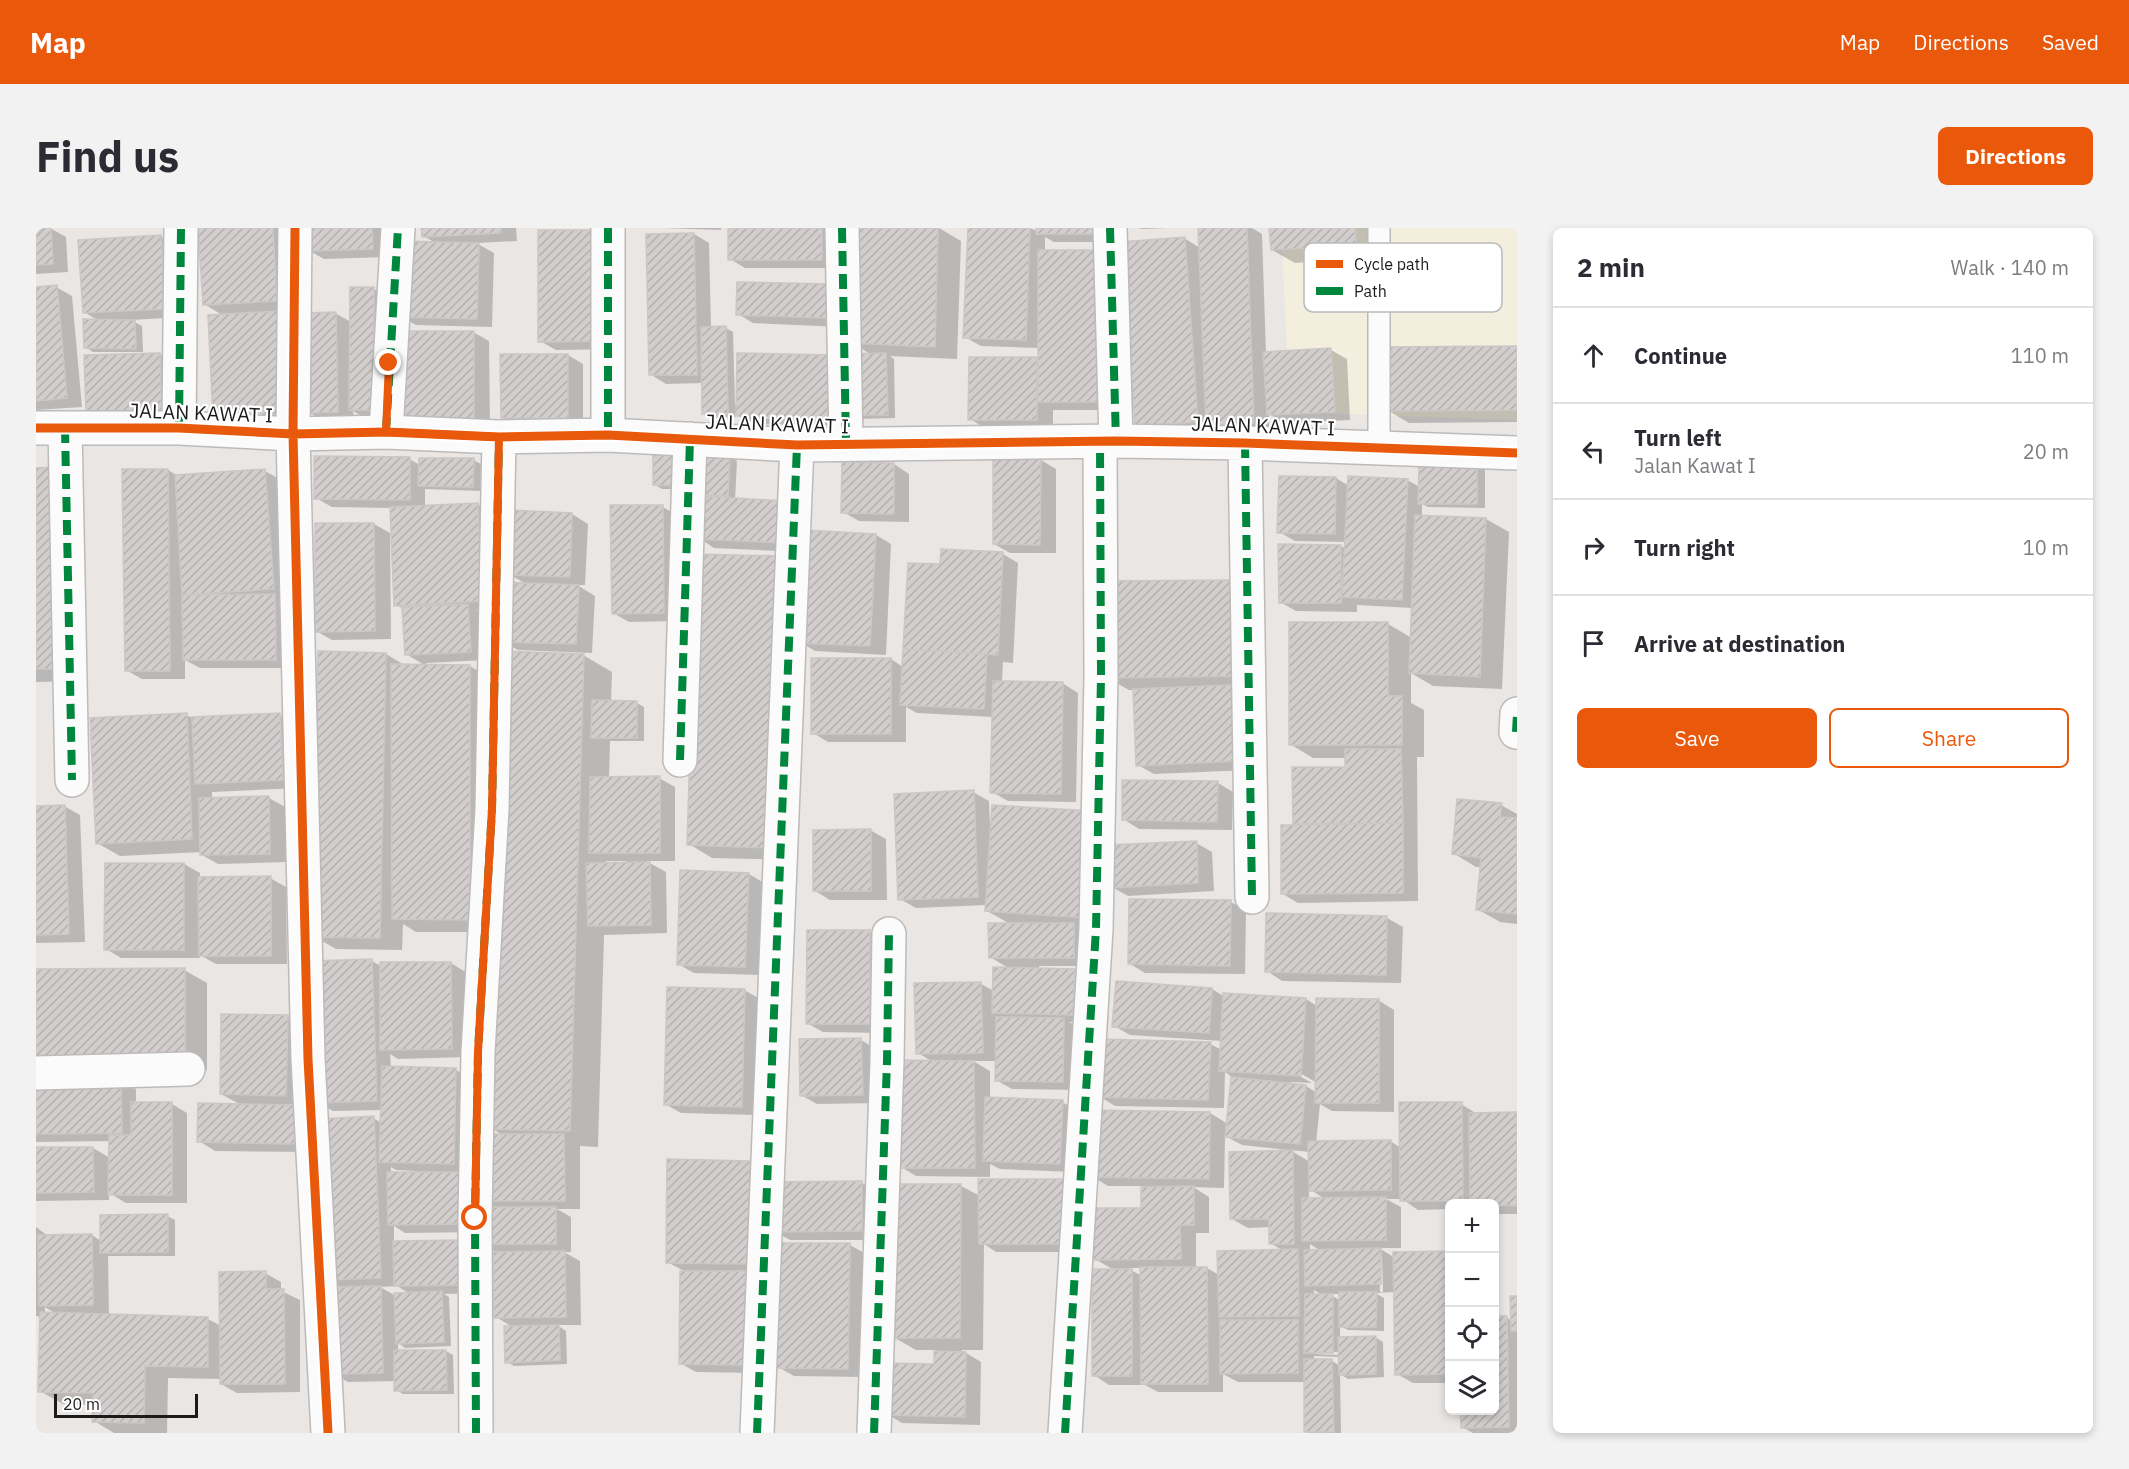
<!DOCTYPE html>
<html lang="en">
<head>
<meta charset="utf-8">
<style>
  body { margin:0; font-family:"IBM Plex Sans",sans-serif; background:#f2f2f3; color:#2b2b33 }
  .controls { position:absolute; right:18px; bottom:18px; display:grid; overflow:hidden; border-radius:9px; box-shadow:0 3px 9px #0003 }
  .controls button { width:54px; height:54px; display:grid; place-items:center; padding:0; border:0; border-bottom:2px solid #e1e1e2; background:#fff; color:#2b2b33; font:30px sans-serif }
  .scale { position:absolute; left:18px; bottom:15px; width:144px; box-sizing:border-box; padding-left:6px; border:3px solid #1b1b1b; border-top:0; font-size:16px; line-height:21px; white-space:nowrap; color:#1b1b1b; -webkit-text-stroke:4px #fff; paint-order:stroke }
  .stop { position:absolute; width:18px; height:18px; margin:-14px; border:4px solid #ea580c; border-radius:50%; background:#fff }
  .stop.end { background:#ea580c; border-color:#fff; box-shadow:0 2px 6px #0008 }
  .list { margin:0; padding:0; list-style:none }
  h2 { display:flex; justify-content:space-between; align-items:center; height:78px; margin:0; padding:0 24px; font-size:26px }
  h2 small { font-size:20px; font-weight:400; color:#7c7c81 }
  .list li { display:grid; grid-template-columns:39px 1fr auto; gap:18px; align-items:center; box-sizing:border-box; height:96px; padding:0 24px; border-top:2px solid #e1e1e2 }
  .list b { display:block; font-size:22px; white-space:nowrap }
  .list p { margin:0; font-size:20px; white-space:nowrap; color:#7c7c81 }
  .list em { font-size:20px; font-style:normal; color:#7c7c81 }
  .actions { display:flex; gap:12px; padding:18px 24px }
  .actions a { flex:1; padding:14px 0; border:2px solid #ea580c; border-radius:9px; text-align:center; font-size:21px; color:#ea580c }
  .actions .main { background:#ea580c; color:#fff }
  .icon { flex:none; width:33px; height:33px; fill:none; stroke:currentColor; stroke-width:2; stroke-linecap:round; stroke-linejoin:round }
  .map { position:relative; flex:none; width:1481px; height:1205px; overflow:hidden; border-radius:9px }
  header { display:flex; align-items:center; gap:36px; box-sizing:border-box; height:84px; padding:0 30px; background:#ea580c; color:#fff }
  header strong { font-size:28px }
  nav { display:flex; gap:33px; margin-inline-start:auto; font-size:21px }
  .intro { display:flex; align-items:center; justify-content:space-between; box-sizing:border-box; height:144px; padding:0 36px }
  h1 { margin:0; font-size:42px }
  .button { padding:15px 27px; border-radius:9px; background:#ea580c; color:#fff; font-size:21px; font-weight:700 }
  main { display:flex; gap:36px; padding:0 36px }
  aside { flex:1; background:#fff; border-radius:9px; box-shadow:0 3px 9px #0003 }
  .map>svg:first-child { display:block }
  .education { fill:#f3eede }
  .shadow { fill:#0003; fill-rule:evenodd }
  .building { fill:url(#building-hatch); stroke:#ccc7c5; stroke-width:1.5 }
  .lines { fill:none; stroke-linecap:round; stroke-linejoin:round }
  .lane-casing { stroke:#bcbbba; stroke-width:24 }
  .street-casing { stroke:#bcbbba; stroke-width:36 }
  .lane { stroke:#fcfbfb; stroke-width:21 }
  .street { stroke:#fcfbfb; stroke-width:33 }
  .quiet { stroke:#00873e; stroke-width:8; stroke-dasharray:15 8; stroke-linecap:butt }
  .cycleway-casing { stroke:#fff; stroke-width:13 }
  .cycleway { stroke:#e8590c; stroke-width:9 }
  .route { stroke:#ea580c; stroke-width:8 }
  .labels { text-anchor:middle; stroke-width:4.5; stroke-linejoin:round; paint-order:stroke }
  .street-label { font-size:20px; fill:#1b1b1b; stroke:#fff }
  .key { fill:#fff; stroke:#bbb; stroke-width:1.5 }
  .key-label { font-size:16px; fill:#1b1b1b }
</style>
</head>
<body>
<header>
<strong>Map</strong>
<nav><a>Map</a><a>Directions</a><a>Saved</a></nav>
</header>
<div class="intro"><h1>Find us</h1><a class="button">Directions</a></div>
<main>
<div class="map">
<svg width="1481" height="1205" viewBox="0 0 1481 1205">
  <defs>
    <pattern id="building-hatch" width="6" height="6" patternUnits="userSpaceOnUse" patternTransform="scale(1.5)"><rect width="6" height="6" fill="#d1cecd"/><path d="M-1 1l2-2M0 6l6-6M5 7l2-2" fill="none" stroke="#b3b0af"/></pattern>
  </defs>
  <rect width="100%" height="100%" fill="#e9e6e4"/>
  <path class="education" d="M1245,0H1481V192L1254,184Z"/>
  <path class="shadow" d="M14,0L30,9L32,44L0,46V1Z
    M164,0H258L264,195L195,198L188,88L168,76Z
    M272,0H351L352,29L288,31L272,22Z
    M387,0H480L481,13L440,15L458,25L456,99L380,97L364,88L400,15L387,8Z
    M627,0H685V2Z
    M693,0H801V40H709L694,31Z
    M818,0H903L925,13L921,131L854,128L858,131L859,190L821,191L836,127L814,114Z
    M933,0H994L1002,4V0H1083V14H1018L1009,9V23L1082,182H1017V200H949L934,191V131H1003V120L945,118L929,109Z
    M1103,0H1133L1106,1Z
    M1164,0H1216L1226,6L1230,125L1295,122L1311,131L1314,192L1248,195L1233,186V204L1100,197L1148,10L1164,20Z
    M1235,0H1340L1342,29L1259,35L1236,22Z
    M504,3L585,121L520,122L504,113Z
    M658,6L673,15L675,100H690L697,104L699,177L793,128L807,198L717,196L699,186V189L675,190L668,185L667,155L630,156L614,146ZM715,187L799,189V192L715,190Z
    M124,8L140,18L145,89L95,92L106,98L107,124H57L49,119L63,93L48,84Z
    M792,58L806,99L717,95L702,86Z
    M20,59L36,68L46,179L0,182V60Z
    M338,61L354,70L353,190H330L317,183L318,192L288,193L272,184L299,85L315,94Z
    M437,104L453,113L454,201L379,202Z
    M1481,119V194L1373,195L1351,182Z
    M124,126L140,136L142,190L51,183Z
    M532,127L547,136V198L482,199L466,189Z
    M646,226L653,261H626L619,257Z
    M693,228L701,233L699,272L763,324L678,320L663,310L665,270Z
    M373,231L384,237L437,232L445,236L444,263L389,261V279L441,276L457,285L462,381L440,382L448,387L450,432L390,435V438H434L456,451L457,704H380L367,696L366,722L300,721L277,708L350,426L370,438H390L370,426L368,381L360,377L356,280L296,279L280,270Z
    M1005,232L1020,241V325H974L958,316Z
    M858,236L873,246V294L823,293L807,284Z
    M1441,237L1449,241V280L1392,279L1386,276V289L1450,291L1473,304L1466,461L1397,458L1375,445V475L1388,482V529H1381L1382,673L1262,675L1247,666L1258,598L1257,540H1311L1310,530H1277L1254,516L1352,396L1376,410L1377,380L1321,377V384L1260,383L1244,374L1305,318L1310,321V314L1259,313L1243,304L1300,250L1313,258L1371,252L1384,259Z
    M0,241L46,453L0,454Z
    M132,242L142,248L229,243L252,256L255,440H164L149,432V451H106L90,442Z
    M627,279L642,288L643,393L593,394L577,385Z
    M476,284L536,286L552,296L549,357H541L559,368L556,425L482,422L466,413L490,356L473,346Z
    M338,296L354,305L355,411L296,412L280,403Z
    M840,307L855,316L850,427L779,423L764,414L757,632L676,630L653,616L743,330Z
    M967,326L982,335L977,435L967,434L966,454L1026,455L1042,465L1040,574L972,573L956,564L958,489L881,485L870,479V514H792L777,505L855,431L867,439Z
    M1202,353L1214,542L1118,546L1102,537L1098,462H1093L1070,449Z
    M547,427L576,444L575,474L601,475L608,479V513H574L573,550H623L639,559V633H610L630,644L631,705L568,707L562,919L544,918V981H521L535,989V1024H528L544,1033L545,1097H521L530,1103L531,1136L478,1138L471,1134L478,1100L460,1089L463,1026L446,1016V1004L369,1005L358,998V1015L443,1065L408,1066L413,1069L415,1118L369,1120L362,1115V1124L410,1123L417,1127L418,1166H367L360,1162V1153L312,1154L296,1145L306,1060L291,1051L337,890L346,895V882L297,883L282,874L336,733L345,738L415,735L431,745V829L362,831L354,826L355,840L420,842L436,851L433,944L468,908L455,900ZM570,633H590V636H570ZM355,939L360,942L379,943V946H355ZM447,972L461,981H447ZM361,1058L374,1066L360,1068L344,1059Z
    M150,487L157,490L243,487L259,496L262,560L176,564V571L233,570L249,579L250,634L182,636L166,627V624L84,628L61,615Z
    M1182,555L1197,564L1196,602L1103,601L1087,591Z
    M937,564L953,573L954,599L1056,585L1079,598L1078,618L1160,615L1176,624L1178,663L1092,668L1076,659L1073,702L1043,700L1053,706V738H1003V741L1038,742L1054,751L1053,795L1033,794L1044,800L1043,862L976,861L960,852L961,833H937L954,843V871L1026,874L1042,883L1039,944L964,941L954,936V949L880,948L865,939L897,834L882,825L945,756L958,763L974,741L954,729L976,697L951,683V677L880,680L864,671Z
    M1465,577L1481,586V696L1464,694L1441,681L1446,639H1440L1417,625Z
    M28,578L44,587L49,714L0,715V579Z
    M834,602L850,611L851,672H794L779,663Z
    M70,636H148L164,645V650H234L250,659L251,736H180L164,727V730H85L70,721Z
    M713,646L728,655L725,747L658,745L642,736Z
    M1195,674L1210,683L1209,746L1109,745L1094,736Z
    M1232,686L1351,690L1367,699L1365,755L1246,753L1231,743Z
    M834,704L850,713L849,805L787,804L771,795Z
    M0,742H148L171,755V842H0Z
    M1176,761L1189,769L1270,771L1281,778L1342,772L1358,782V884L1296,883L1284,876L1280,915L1354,913L1365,920L1425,876L1441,886H1481V986H1458V976H1414V981L1382,982L1366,971H1350L1365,979V1020H1343L1359,1030L1414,1145V1155H1377L1361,1146L1360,1064L1339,1065L1348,1070V1103L1312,1102L1304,1098V1111L1339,1109L1347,1114L1348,1149L1312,1151L1304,1146L1305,1205H1273L1270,1203L1269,1154H1202L1187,1146V1164H1122L1109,1157H1073L1058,1147L1078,1042L1059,1031L1106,982L1107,958H1072L1057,949L1174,885L1192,896L1196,849L1189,844L1188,880L1079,878L1063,868L1174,816L1186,822V813L1094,807L1078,798ZM1259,842L1281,855V865L1270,858L1255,857V854L1276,855L1258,845ZM1189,908L1206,917L1251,922L1196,991L1212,1000L1234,999V1015L1248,1023L1183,1047L1171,1040H1160V1005H1173V969L1157,959L1188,960ZM1254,922L1274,924V934ZM1273,961L1289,971H1273ZM1274,1016L1285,1023H1274ZM1343,1028H1346L1347,1064H1344ZM1091,1040H1106V1048ZM1278,1062L1288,1068H1278ZM1293,1066H1305V1073ZM1278,1123L1305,1124L1304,1127L1278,1126ZM1278,1128L1304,1129V1138L1296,1133H1278Z
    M708,762L724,771L721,887L645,885L629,876Z
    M252,788L268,797L266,876H255L275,888V924L179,923L163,913L205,877L185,866Z
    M825,812L840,821L842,875L781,876L765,867Z
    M84,852L100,861V876H136L151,885V975H90L73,965V972L0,973V921L57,920L74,930V913L0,914V853Z
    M714,935L729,944L728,1044H709L726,1054L724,1145L660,1144L644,1135L650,1044L631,1034Z
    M826,955L841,964V1012H754L738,1003Z
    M858,958H925L1051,1024H960L948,1016L947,1122H925L945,1134L944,1197L866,1195L851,1186L899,1138L900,1122H880L857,1109Z
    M131,988L139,992V1028H72L73,1088L172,1091L185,1098L229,1045L245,1054V1063L264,1072V1164L201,1165L185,1156V1151L132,1150L131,1205H78L58,1193V1177L27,1176L4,1163L6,1089L0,1088V999L12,1008L56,1007L65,1013ZM9,1079L20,1086H9Z
    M814,1017L830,1026L828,1149L758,1148L742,1139Z
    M1481,1069V1205H1437L1426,1199L1458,1182L1470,1089L1476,1093Z"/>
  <path class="building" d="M0,0H15L17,36L0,37Z
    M162,0H237L241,73L167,77Z
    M270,0H336L337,21L271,23Z
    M385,0H465V5L386,9Z
    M692,0H786V32H692Z
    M816,0H902L899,119L813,115Z
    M932,0H994L990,112L927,110Z
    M1000,0H1067V6H1000Z
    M1162,0H1211L1218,195L1170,197Z
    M1233,0H1319L1320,17L1235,22Z
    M502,2H570V113L502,114Z
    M658,5L661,147H613L610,6Z
    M125,7L129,81L47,85L42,12Z
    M1149,9L1162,194L1099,198L1085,14Z
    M364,13L443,15L441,91L363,89Z
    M1002,22H1068L1066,174H1002Z
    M701,54L792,56L791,90L700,87Z
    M21,57L31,170L0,173V59Z
    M314,59H338V182H313Z
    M244,83L249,186L177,190L172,87Z
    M300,84L302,184L270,185L268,85Z
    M47,91L99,92L100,121L48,120Z
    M690,98L692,186H666L665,99Z
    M361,103H438V193L361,194Z
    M1481,118V182L1349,183V119Z
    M1295,120L1299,184L1231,187L1227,124Z
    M124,125L126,182L50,184L48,127Z
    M701,125L793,127L792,190L700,188Z
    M850,125L852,187H812L811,126Z
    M464,126H532V190H465Z
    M933,129H1001V192H932Z
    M646,224V258L617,257V225Z
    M657,227H694L692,268L656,267Z
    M278,228L374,229V272L278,271Z
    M383,230H438L437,259L382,258Z
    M957,230L1005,231L1004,317L957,316Z
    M806,234L858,235V286L805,285Z
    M1383,235H1441V276H1382Z
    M17,239L23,441H0V240Z
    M86,241H132L134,443H89Z
    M229,241L238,361L146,367L139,247Z
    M1243,248L1300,249L1299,306L1241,305Z
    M1312,248L1372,251L1366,372L1306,369Z
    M664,268L750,273L748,315L661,311Z
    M442,275L446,373L358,378L354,279Z
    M574,277H627L628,385L576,386Z
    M474,282L536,285L534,349L471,347Z
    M1379,287L1450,290L1444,449L1373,445Z
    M279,295H338L339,403L279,404Z
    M767,302L840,306L834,418L762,415Z
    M1242,316L1305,317V375H1243Z
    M905,321L967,324L962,427L867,421L872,335L904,336Z
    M660,326L743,328L735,620L651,617Z
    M1202,352L1205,448L1069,450L1066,353Z
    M467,354L543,357L540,416L465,414Z
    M239,366L240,432H147L146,367Z
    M432,376L435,424L369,427L366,379Z
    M1253,394H1352V468H1366V517H1253Z
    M867,421L951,426L948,481L864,477Z
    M282,423L350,425L344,710L276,709Z
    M467,423L548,426L534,903L453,901Z
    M775,430H855V506H775Z
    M355,436L434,437V692L356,691Z
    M957,453L1027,454L1025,566L954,565Z
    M1195,457L1198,533L1100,538L1097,461Z
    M556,472L601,473V510H555Z
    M151,485L156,611L60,616L54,490Z
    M244,485L247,552L159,556L156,489Z
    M1309,521H1365L1367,595L1257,596L1256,539H1309Z
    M624,548V625H553L554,549Z
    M1086,552L1182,553L1181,594L1086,592Z
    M938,562L942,669L862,672L858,566Z
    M233,568L234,626L164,627L163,570Z
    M1421,571L1466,575L1464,589L1481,590V686L1440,682L1445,630L1416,626Z
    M29,577L33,706L0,707V578Z
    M956,577L1057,583L1051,690L949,683Z
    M1367,595V665L1245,666V597Z
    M835,601V663H777V602Z
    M1161,613L1162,655L1075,660L1072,617Z
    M614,634L615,697L552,698L550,635Z
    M69,635H148V722H68Z
    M644,642L713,645L709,739L641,737Z
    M235,648V728H163L162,649Z
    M1093,671L1195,672L1194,738L1092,736Z
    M1230,685L1351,688L1350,747L1229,744Z
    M952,695H1038V730H953Z
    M771,702H834V796H770Z
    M336,731L341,873L280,875L276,733Z
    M344,734H415L416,821L344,822Z
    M957,739L1039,741L1037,787L956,785Z
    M149,740V830H0V741Z
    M1080,753L1176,760L1173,805L1076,799Z
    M945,754L947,825L880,826L878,755Z
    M631,759L709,761L706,879L628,877Z
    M1187,765L1270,770L1265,848L1183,843Z
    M1280,770L1343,771V875H1279Z
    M185,786L252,787L250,868L184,866Z
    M960,789L1028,790L1027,854L959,853Z
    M825,810L827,867L764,868L763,811Z
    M1064,811L1175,814L1172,872L1062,869Z
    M864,832L938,833L939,940H863Z
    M346,838L420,840L418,936L343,934Z
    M1195,849L1270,857L1264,916L1189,909Z
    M85,851L86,905L0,906V852Z
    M949,869L1027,872L1024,936L947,933Z
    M95,874H136V967H72L73,907H95Z
    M1363,874H1426L1427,973H1364Z
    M162,875L260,877L259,916L161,914Z
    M1056,882L1174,884L1173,951L1055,949Z
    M1481,884V978L1434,976L1433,885Z
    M338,888L345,1050L289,1052L282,891Z
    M445,906H528L529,973H444Z
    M1355,912V962L1273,963L1272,913Z
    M0,919H57L58,964L0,965Z
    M1257,922L1258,1016H1233V991H1194L1193,924Z
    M631,931L714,933L713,1036L630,1035Z
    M351,944H431L432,996L352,997Z
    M942,951H1035L1036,1016H943Z
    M826,953V1003L737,1004V954Z
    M857,956H925L924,1110H856Z
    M1158,958V997H1144L1145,1031L1057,1032V980H1105V959Z
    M1350,969V1012L1266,1013V970Z
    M444,979H520V1016H444Z
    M132,986V1024L64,1025V987Z
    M56,1006L57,1077L3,1078L2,1007Z
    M427,1012L428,1057L358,1058L357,1013Z
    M731,1015H814L812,1141L741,1140L742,1069Z
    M1345,1020V1056L1269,1058L1268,1022Z
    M1262,1021L1263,1088L1183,1089L1181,1023Z
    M529,1023L530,1089L458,1090L457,1024Z
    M1414,1023V1146L1359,1147L1357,1024Z
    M1104,1039H1171L1172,1156H1105Z
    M1056,1041H1096V1148H1056Z
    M230,1043V1061H248L249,1156H184L183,1044Z
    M644,1043H710L709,1137L643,1136Z
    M345,1058L347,1145L294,1146V1059Z
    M406,1063L408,1114L360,1116L358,1065Z
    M1303,1064H1341L1340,1099H1303Z
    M1269,1066H1297V1125H1268Z
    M1474,1068H1481V1103H1475Z
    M4,1084L172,1089V1139L109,1138L108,1195L56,1194L57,1165L2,1164Z
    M1458,1088H1471L1473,1199L1425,1200L1424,1182H1458Z
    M1184,1092H1262V1145L1184,1146Z
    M523,1097L524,1132L469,1135L468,1098Z
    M1340,1108V1146L1303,1147L1302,1109Z
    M358,1122H410L411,1162L358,1163Z
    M898,1123L930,1124L929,1189L849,1187L851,1135L898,1136Z
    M1268,1131H1296L1298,1204H1268Z"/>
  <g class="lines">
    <g class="lane-casing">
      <path id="lane" d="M1343,0V220"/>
    </g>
    <g class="street-casing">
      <path id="street" d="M259,0L257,206L272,831L292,1205
        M572,0V207
        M806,0L810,216
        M1074,0L1080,213
        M0,200H143L257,206L350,204L463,209L572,207L761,217L1080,213L1209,215L1481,225
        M29,200L36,552
        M143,200L145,0
        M350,204L362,0
        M1209,215L1216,669
        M1480,504L1481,486
        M644,532L654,211
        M0,845L152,841
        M440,1205L439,990L442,824L456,581L463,209
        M721,1205L761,217
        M838,1205L851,833L853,706
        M1029,1205L1060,701L1065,449L1064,213"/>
    </g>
    <use href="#lane" class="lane"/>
    <use href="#street" class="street"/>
    <path class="quiet" d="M572,0V207
      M806,0L810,216
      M1074,0L1080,213
      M29,200L36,552
      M143,200L145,0
      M350,204L362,0
      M1209,215L1216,669
      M1480,504L1481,486
      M644,532L654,211
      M440,1205L439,990L442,824L456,581L463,209
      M721,1205L761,217
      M838,1205L851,833L853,706
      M1029,1205L1060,701L1065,449L1064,213"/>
    <g class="cycleway-casing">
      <path id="cycleway" d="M259,0L257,206L272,831L292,1205
        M0,200H143L257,206L350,204L463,209L572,207L761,217L1080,213L1209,215L1481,225"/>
    </g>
    <use href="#cycleway" class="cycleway"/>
  </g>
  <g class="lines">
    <path class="route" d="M353,135L350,204L463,209L456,581L442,824L439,990"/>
  </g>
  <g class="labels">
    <g class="street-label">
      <text transform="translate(165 185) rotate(2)" y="7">JALAN KAWAT I</text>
      <text transform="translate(741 196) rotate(2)" y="7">JALAN KAWAT I</text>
      <text transform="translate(1227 198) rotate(2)" y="7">JALAN KAWAT I</text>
    </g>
  </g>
  <rect x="1268" y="15" width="198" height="69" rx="9" class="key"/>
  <rect x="1280" y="32" width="27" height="8" fill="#e8590c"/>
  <rect x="1280" y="59" width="27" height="8" fill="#00873e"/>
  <g class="key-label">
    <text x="1318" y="42">Cycle path</text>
    <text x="1318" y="69">Path</text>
  </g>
</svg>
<div class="controls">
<button>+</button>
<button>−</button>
<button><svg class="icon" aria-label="locate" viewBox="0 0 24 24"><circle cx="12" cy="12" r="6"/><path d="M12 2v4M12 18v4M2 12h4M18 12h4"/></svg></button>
<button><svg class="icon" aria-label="layers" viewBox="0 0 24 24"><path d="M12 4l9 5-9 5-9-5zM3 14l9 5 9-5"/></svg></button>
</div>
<div class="scale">20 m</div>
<div class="stop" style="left:439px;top:990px"></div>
<div class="stop end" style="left:353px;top:135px"></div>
</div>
<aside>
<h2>2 min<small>Walk · 140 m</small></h2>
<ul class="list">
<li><svg class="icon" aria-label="ahead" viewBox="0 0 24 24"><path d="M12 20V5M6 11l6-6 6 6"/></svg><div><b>Continue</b></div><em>110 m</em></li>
<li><svg class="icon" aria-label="left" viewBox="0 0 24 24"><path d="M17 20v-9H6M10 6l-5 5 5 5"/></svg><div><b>Turn left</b><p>Jalan Kawat I</p></div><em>20 m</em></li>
<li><svg class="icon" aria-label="right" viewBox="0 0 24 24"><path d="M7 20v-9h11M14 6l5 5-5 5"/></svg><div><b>Turn right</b></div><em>10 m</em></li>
<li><svg class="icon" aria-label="arrive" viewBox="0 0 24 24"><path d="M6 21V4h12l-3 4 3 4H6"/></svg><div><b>Arrive at destination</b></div></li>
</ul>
<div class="actions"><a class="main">Save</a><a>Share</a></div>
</aside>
</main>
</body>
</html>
